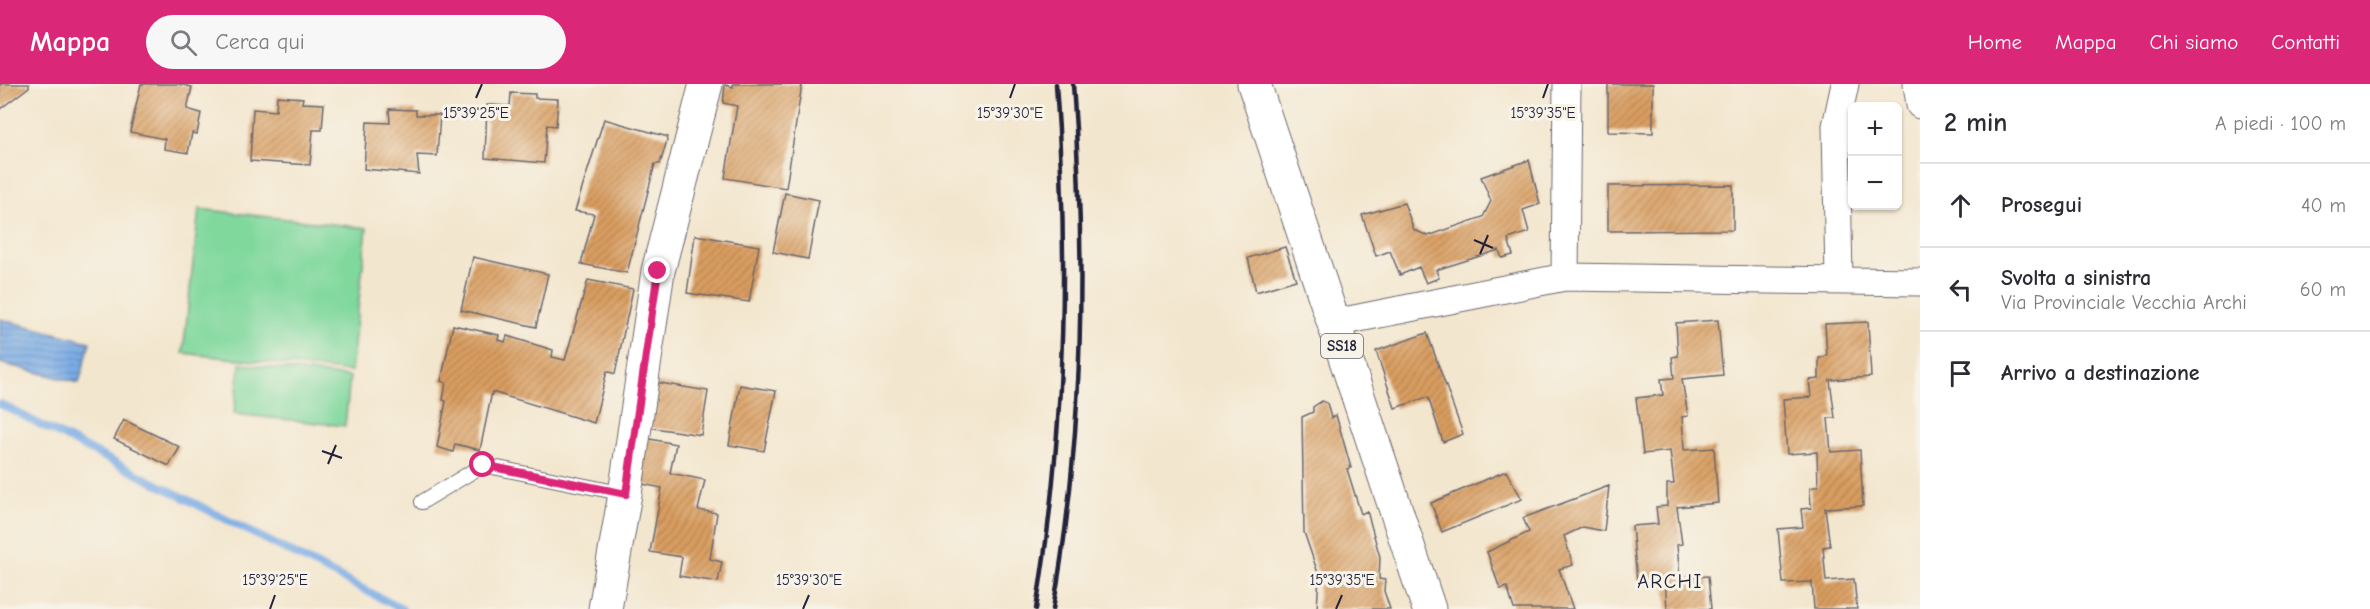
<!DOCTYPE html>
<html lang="it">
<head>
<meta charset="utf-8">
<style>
  body { margin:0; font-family:"Comic Neue",sans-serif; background:#f7f7f7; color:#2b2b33 }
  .controls { position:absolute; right:18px; top:18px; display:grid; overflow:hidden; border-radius:9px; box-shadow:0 2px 4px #0004 }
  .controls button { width:54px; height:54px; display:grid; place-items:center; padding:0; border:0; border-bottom:2px solid #e1e1e2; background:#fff; color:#2b2b33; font:30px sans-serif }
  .stop { position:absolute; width:18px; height:18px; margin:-14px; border:4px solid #db2777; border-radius:50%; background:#fff }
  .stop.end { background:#db2777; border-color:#fff; box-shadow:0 2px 6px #0008 }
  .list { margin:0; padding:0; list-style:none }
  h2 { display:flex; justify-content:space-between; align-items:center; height:78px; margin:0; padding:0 24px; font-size:26px }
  h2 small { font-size:20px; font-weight:400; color:#7c7c81 }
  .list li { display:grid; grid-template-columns:39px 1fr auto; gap:18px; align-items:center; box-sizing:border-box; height:84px; padding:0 24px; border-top:2px solid #e1e1e2 }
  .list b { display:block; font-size:22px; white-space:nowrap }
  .list p { margin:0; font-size:20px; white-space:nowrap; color:#7c7c81 }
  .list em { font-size:20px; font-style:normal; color:#7c7c81 }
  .icon { flex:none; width:33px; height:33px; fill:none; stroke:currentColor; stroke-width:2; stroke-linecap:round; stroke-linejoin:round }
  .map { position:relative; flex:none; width:1920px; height:525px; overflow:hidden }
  header { display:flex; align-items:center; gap:36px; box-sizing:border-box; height:84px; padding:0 30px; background:#db2777; color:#fff }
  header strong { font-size:28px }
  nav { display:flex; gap:33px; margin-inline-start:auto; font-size:21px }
  .search { width:420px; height:54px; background:#f7f7f7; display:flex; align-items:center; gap:15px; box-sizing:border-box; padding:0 21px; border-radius:33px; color:#7c7c81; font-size:22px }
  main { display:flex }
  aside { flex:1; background:#fff }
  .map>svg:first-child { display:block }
  .grass { fill:#80d89d; stroke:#517d6c; stroke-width:1.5 }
  .water { fill:url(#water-rules); stroke:#4e6790; stroke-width:1.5 }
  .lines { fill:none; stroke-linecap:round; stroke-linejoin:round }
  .stream { stroke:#7aace5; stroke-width:8 }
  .building { fill:url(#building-hatch) }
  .lane-casing { stroke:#6b676e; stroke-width:16 }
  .street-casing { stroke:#6b676e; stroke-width:29 }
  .secondary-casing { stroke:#6b676e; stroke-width:35 }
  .primary-casing { stroke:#6b676e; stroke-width:35 }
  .lane { stroke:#fff; stroke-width:14 }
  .street { stroke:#fff; stroke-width:27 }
  .secondary { stroke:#fff; stroke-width:33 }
  .primary { stroke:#fff; stroke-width:33 }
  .rail { stroke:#22223b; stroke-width:4.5 }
  .route { stroke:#db2777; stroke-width:8 }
  .ticks { fill:none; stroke:#22223b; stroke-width:2 }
  .labels { text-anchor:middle; stroke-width:6; stroke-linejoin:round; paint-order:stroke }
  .shield { fill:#f7f3e8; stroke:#62616f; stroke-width:1.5 }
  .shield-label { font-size:15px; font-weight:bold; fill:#22223b }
  .quarter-label { font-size:20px; letter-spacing:1.5px; fill:#22223b; stroke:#f7f3e8 }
  .ticks-label { font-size:15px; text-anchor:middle; fill:#22223b; stroke:#f7f3e8; stroke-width:6; stroke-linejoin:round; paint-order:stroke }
</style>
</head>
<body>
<header>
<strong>Mappa</strong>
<div class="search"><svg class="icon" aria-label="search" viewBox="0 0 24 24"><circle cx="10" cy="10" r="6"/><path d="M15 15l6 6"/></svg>Cerca qui</div>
<nav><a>Home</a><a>Mappa</a><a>Chi siamo</a><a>Contatti</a></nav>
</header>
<main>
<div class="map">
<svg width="1920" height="525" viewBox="0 0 1920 525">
  <defs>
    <pattern id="water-rules" width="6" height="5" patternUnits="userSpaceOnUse" patternTransform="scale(1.5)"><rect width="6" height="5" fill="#7aace5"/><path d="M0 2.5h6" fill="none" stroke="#648cbb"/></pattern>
    <pattern id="building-hatch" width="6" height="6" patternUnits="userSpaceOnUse" patternTransform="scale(1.5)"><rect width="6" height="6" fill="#da9e60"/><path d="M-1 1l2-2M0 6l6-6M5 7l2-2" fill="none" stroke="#b08050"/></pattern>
  </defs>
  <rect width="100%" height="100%" fill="#f7f3e8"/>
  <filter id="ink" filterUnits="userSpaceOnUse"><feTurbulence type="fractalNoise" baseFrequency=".0167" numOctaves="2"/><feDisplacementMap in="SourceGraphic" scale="12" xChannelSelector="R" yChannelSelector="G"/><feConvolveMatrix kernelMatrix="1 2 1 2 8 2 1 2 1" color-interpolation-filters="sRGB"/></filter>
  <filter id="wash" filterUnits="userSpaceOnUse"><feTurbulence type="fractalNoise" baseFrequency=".008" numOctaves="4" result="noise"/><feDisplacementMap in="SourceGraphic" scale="24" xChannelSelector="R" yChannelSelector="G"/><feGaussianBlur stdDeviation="1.35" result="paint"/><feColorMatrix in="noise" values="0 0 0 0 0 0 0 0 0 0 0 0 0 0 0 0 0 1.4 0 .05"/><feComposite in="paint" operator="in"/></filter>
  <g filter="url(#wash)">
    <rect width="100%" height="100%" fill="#f3e6ce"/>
    <path class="grass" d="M199,125L367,144L351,288L183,269Z
      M240,280L350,293L345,342L234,330Z"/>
    <path class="water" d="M0,235L90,258L79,299L0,279Z"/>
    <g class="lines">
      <path class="stream" d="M0,320L402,525"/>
    </g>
    <g id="blocks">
      <path class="building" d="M0,0H29V3L0,25Z
        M141,0H178L192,3L187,25L201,29L197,50L192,49L188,69L164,65L165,55L130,48Z
        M733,0H802L786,104L725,94L737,22L723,19L725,1L733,3Z
        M1608,0H1653V49L1608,48Z
        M511,9L535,10V14L558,15L556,42L547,41L544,79L485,74L487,21L510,22Z
        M277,12L303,14L302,19L324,20L322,46H313L310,81L250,77L253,25L276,27Z
        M389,25L416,26V31H440L437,72L417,71L419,90L364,85L367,38L390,39Z
        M604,35L668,53L660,80H655L627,189L581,180L594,130L575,127Z
        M1529,76L1540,120L1523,126L1529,148L1508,155L1513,171L1502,174L1499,166L1436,186L1439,194L1426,199L1419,183L1400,191L1390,167L1376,172L1362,131L1404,119L1414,146L1428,152L1483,133L1491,117L1481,93Z
        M1733,101V146L1608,147V102Z
        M785,109L819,116L808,175L773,168Z
        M695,151L759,162L749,218L687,209Z
        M1285,163L1296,196L1256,208L1248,174Z
        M473,173L548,190L536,243L461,226Z
        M588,196L633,205L615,290L607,287L594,339L492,308L480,366L455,360L453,368L437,363L446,317L443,316L446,299L441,297L453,241L499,251L498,256L502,257L505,258L507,252L553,266L552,273L565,276Z
        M1718,236L1723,291L1682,295L1688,332L1682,333L1684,366L1714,364L1718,419L1677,423L1682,460L1677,461L1680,494L1708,492L1711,525H1667L1665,494L1637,497L1632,442L1658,440L1656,423L1667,422V400H1674L1670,367L1643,370L1636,314L1663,311L1661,295L1674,294L1672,273L1678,272L1676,239Z
        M1868,238L1871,293L1830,296L1835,334H1828L1831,368L1860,366L1863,422L1825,424L1830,462L1823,463L1826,497L1854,495L1857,525H1814L1812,498L1783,499L1778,445L1803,443L1801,425L1811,424L1810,404L1818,402L1817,368L1787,370L1783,315L1811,313L1809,296L1819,295V274L1827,272L1825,240Z
        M1427,249L1463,350L1443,358L1428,313L1395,324L1376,267Z
        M654,298L708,307L701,351L647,343Z
        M740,301L776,307L764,367L729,361Z
        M1322,317L1327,319L1331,334L1336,331L1351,384L1347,385L1361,430L1367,427L1380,473L1379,495L1385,496L1384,507L1390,525H1317L1319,492L1304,448L1302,333L1313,328V323Z
        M124,336L180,363L169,382L114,355Z
        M645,354L676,360L670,389L705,396L698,426L717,429L710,475L722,478L718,498L679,492L682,473L650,468L662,404L637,399Z
        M1506,387L1522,415L1442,448L1431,419Z
        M1609,402L1604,447L1583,443L1564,452L1573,481L1559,485L1573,525H1514L1507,503L1500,505L1487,468L1529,448L1523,434Z"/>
    </g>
  </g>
  <g filter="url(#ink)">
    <use href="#blocks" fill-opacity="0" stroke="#6b676e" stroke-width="1.5"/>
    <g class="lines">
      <g class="lane-casing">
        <path id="lane" d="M422,418L483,381L625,410"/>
      </g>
      <g class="street-casing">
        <path id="street" d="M1917,0L1920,21
          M1565,193L1567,0
          M1839,195L1836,42L1845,0
          M1334,239L1565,193L1920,198"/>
      </g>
      <g class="secondary-casing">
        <path id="secondary" d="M605,525L625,410L658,187L706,0"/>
      </g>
      <g class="primary-casing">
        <path id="primary" d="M1254,0L1429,525"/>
      </g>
      <use href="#lane" class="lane"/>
      <use href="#street" class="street"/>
      <use href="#secondary" class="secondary"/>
      <use href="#primary" class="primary"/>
      <path class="rail" d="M1036,525C1065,352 1069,175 1056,0
        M1053,525C1084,353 1086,174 1073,0"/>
    </g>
  </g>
  <g class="lines" filter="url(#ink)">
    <path class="route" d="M483,381L626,410L658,187"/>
  </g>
  <path class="ticks" d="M476,14L482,0M1010,14L1015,0M1543,14L1548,0M1474,156L1493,164M1480,170L1488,151M322,367L342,374M328,380L336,361M270,525L275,511M803,525L809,511M1336,525L1342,511"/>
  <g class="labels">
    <rect class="shield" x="1321" y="250" width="42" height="24" rx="4.5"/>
    <g class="shield-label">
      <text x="1342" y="267">SS18</text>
    </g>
    <g class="quarter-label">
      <text x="1670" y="504">ARCHI</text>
    </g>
  </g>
  <g class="ticks-label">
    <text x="476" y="34">15°39'25"E</text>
    <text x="1010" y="34">15°39'30"E</text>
    <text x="1543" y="34">15°39'35"E</text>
    <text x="275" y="501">15°39'25"E</text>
    <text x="809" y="501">15°39'30"E</text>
    <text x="1342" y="501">15°39'35"E</text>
  </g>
</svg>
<div class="controls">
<button>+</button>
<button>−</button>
</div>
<div class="stop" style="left:483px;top:381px"></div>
<div class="stop end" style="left:658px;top:187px"></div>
</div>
<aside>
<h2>2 min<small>A piedi · 100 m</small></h2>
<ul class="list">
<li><svg class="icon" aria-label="ahead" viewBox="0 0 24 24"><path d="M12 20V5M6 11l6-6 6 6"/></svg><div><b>Prosegui</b></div><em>40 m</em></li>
<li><svg class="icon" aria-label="left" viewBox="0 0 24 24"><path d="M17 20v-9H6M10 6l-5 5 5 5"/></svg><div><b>Svolta a sinistra</b><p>Via Provinciale Vecchia Archi</p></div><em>60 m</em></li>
<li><svg class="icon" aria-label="arrive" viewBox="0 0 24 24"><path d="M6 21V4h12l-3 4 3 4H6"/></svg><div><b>Arrivo a destinazione</b></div></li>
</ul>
</aside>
</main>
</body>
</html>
